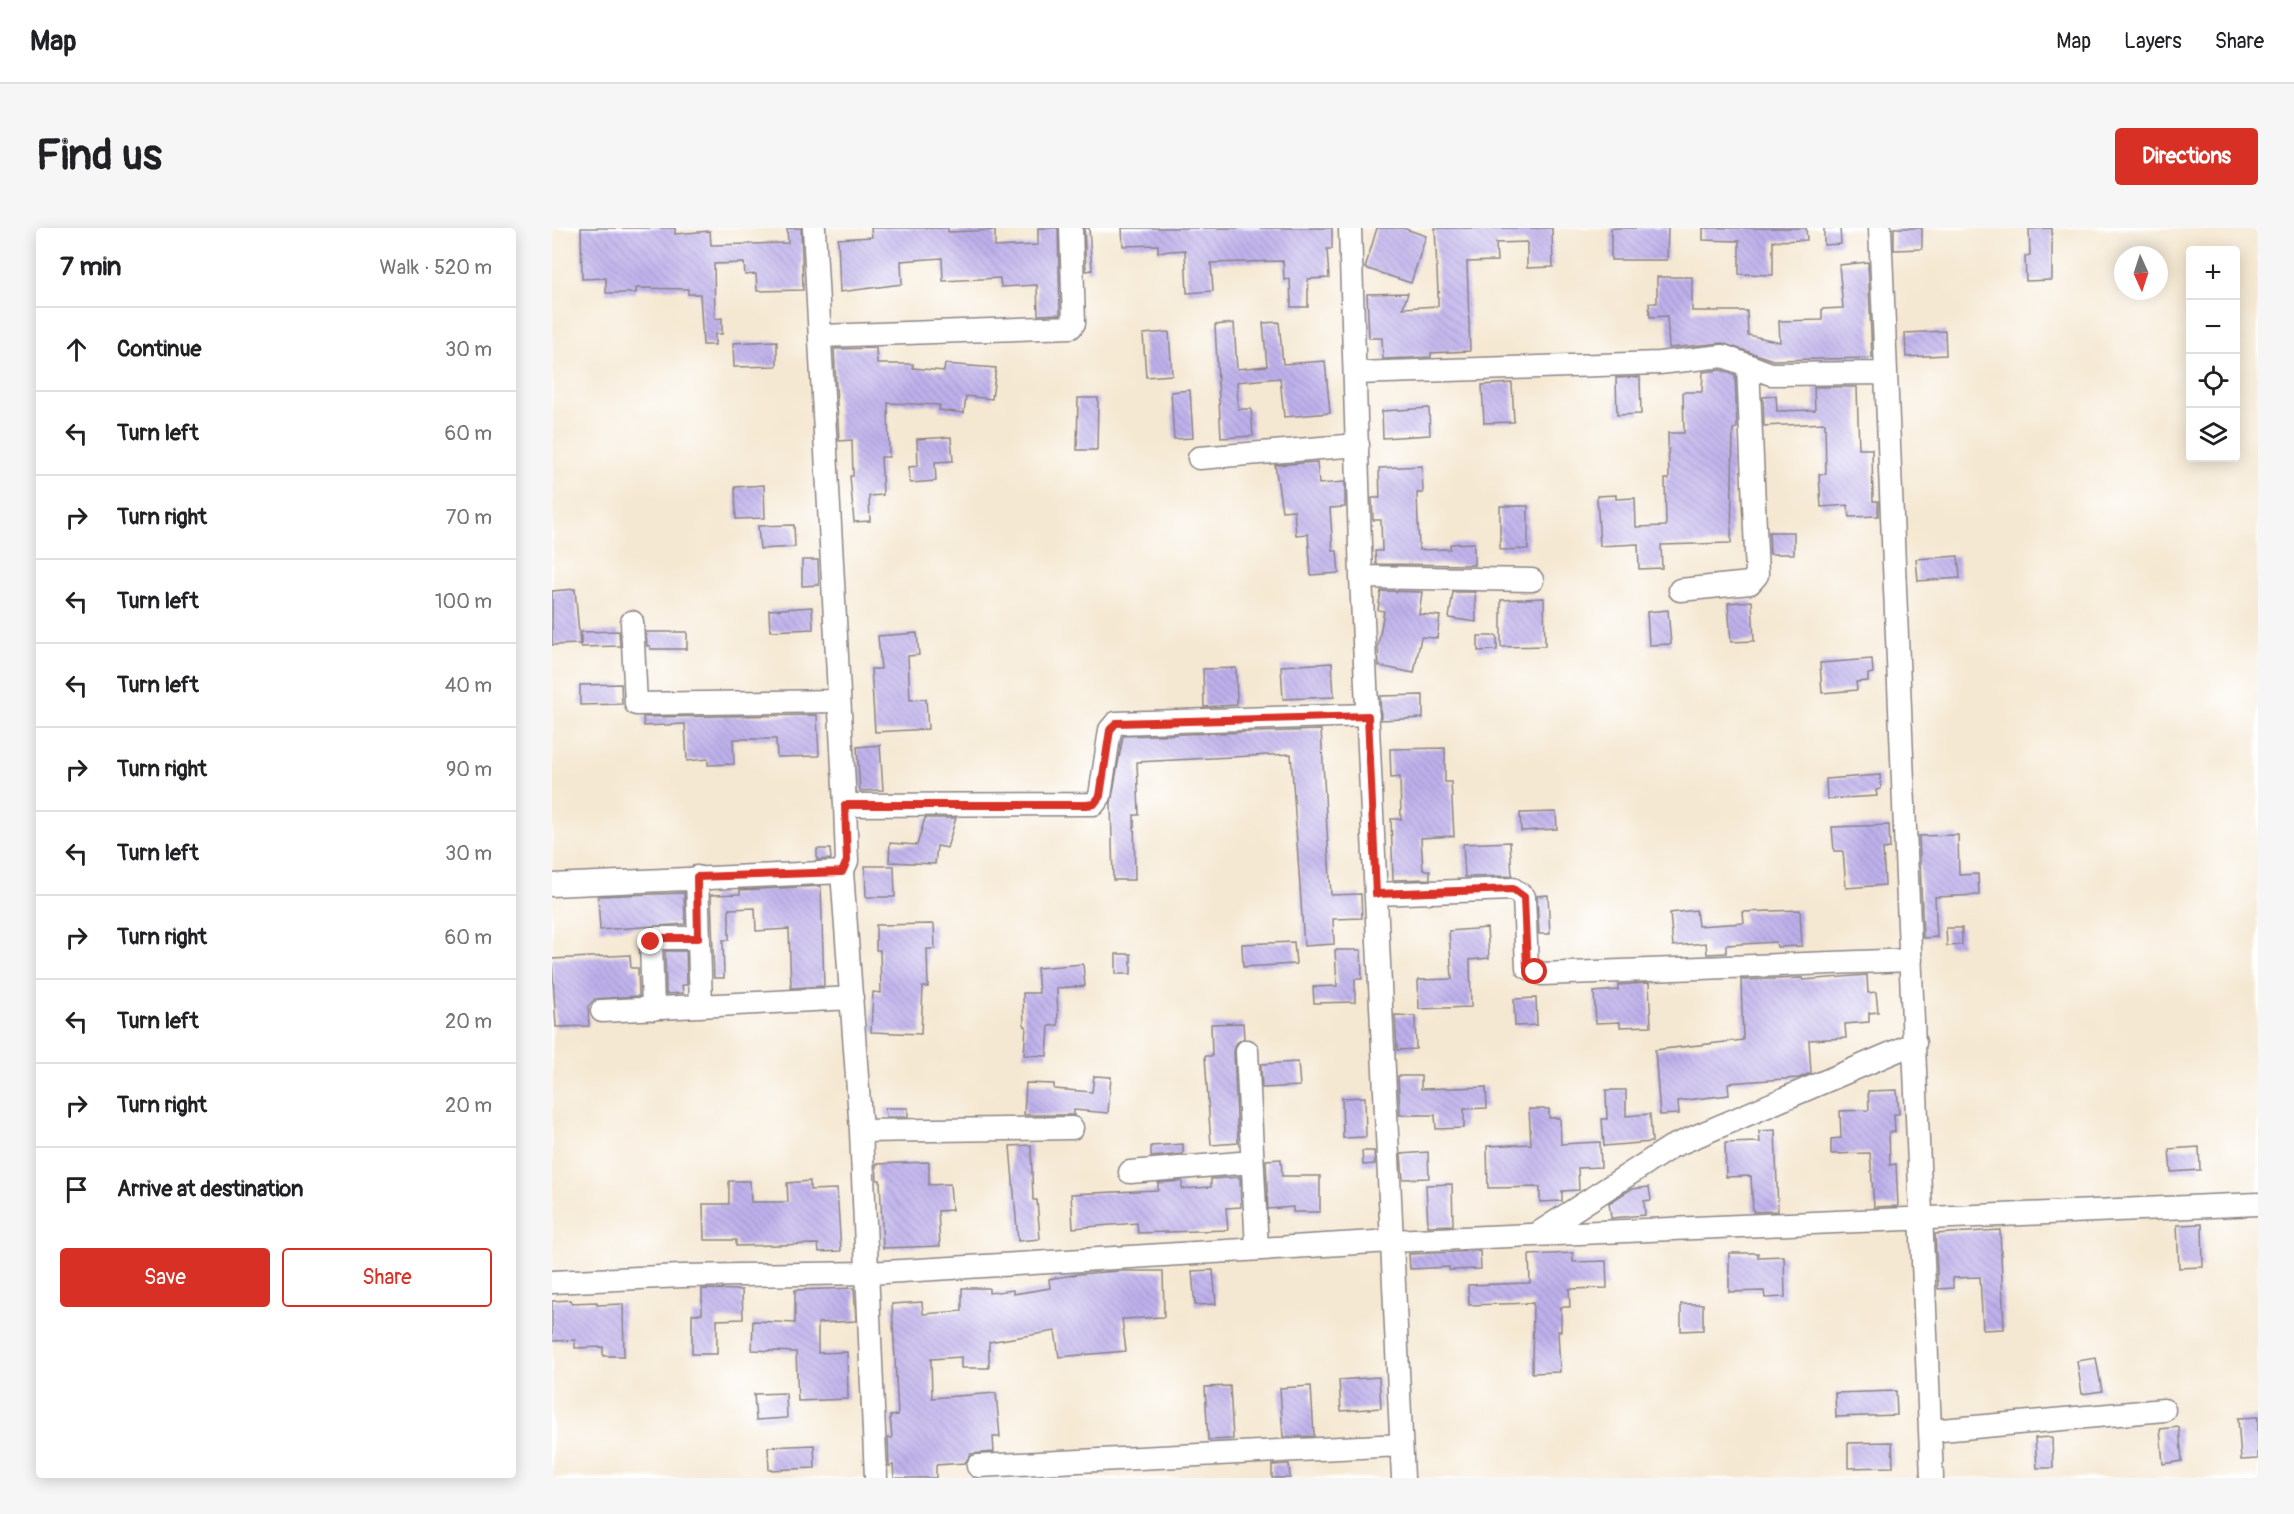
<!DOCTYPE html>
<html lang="en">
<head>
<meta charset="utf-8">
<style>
  body { margin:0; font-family:Pangolin,sans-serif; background:#f6f6f6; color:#202124 }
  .controls { position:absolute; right:18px; top:18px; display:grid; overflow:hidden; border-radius:6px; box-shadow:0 3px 15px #0003 }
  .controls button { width:54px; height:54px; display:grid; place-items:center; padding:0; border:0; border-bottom:2px solid #e0e0e0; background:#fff; color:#202124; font:30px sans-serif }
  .compass { position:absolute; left:1562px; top:18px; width:54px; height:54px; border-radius:50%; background:#fff; box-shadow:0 3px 15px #0003; rotate:177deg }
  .stop { position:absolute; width:18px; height:18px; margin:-14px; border:4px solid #d93025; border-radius:50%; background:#fff }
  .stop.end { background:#d93025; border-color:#fff; box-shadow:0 2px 6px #0008 }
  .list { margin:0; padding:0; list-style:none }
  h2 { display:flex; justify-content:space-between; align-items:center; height:78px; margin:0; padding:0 24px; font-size:26px }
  h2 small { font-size:20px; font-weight:400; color:#757577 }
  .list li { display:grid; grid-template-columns:39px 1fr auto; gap:18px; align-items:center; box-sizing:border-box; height:84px; padding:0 24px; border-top:2px solid #e0e0e0 }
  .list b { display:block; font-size:22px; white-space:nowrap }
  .list em { font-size:20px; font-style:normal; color:#757577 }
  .actions { display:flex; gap:12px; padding:18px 24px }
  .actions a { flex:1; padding:14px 0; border:2px solid #d93025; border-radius:6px; text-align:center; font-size:21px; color:#d93025 }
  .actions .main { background:#d93025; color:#fff }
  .icon { flex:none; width:33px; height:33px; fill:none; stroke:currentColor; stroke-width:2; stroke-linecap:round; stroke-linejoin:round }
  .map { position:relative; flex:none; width:1706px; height:1250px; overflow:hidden; border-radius:6px }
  header { display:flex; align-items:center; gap:36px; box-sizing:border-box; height:84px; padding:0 30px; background:#fff; border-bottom:2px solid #e0e0e0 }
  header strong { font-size:28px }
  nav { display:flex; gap:33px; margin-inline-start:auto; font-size:21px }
  .intro { display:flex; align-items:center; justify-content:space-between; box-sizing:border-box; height:144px; padding:0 36px }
  h1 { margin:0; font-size:42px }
  .button { padding:15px 27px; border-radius:6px; background:#d93025; color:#fff; font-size:21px; font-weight:700 }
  main { display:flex; gap:36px; padding:0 36px }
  aside { flex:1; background:#fff; border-radius:6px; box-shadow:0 3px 15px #0003 }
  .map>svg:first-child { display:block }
  .building { fill:url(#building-back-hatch) }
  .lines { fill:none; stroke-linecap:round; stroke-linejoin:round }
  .minor-casing { stroke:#8c8586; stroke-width:25 }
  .minor { stroke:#fff; stroke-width:22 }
  .route { stroke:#d93025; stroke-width:8 }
</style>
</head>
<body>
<header>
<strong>Map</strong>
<nav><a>Map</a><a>Layers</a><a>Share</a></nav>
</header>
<div class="intro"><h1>Find us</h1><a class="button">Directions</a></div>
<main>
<aside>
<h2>7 min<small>Walk · 520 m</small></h2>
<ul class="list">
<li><svg class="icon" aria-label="ahead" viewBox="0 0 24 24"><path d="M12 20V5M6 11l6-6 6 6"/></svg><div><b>Continue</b></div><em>30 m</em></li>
<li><svg class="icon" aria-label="left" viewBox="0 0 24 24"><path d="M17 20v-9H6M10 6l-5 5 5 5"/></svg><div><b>Turn left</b></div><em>60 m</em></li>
<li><svg class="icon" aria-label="right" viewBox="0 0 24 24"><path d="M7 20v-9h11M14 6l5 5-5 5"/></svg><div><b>Turn right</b></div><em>70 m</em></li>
<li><svg class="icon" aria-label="left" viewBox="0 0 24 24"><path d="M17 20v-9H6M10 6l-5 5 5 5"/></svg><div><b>Turn left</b></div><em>100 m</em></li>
<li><svg class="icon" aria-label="left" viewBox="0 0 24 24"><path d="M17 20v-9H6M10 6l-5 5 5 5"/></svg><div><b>Turn left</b></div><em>40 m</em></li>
<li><svg class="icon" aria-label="right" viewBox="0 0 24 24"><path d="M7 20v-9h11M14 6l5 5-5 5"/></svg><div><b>Turn right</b></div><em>90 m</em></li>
<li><svg class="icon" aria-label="left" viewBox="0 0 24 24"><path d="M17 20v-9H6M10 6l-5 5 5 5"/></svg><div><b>Turn left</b></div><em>30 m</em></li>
<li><svg class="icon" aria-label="right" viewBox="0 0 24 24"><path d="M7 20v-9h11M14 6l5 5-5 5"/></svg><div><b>Turn right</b></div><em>60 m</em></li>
<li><svg class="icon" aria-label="left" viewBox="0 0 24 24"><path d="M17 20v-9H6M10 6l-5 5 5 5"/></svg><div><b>Turn left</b></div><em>20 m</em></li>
<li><svg class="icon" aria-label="right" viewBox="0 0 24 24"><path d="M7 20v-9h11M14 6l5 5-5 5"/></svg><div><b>Turn right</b></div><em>20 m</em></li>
<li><svg class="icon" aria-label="arrive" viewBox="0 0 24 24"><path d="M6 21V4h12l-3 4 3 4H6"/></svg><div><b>Arrive at destination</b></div></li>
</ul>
<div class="actions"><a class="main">Save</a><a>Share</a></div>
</aside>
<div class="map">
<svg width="1706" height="1250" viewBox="0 0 1706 1250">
  <defs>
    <pattern id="building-back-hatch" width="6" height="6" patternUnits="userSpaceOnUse" patternTransform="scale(1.5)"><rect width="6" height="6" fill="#beb0eb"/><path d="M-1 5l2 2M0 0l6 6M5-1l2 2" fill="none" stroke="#a397ca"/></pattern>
  </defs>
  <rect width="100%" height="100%" fill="#fff"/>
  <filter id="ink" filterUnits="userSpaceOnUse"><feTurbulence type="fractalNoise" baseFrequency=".0167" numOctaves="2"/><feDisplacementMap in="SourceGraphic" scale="12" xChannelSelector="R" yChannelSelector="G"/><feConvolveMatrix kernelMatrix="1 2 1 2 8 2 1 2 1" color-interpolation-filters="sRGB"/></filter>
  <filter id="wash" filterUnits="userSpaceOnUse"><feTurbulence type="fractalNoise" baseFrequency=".008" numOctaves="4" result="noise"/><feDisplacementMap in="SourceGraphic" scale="24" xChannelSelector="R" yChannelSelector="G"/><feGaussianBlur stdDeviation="1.35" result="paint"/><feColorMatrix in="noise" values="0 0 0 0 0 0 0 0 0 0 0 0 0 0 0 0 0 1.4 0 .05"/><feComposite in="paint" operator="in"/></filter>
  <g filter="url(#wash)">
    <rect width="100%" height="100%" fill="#f5e8d2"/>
    <g id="blocks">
      <path class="building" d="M29,0H123V6L158,3L159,17L236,15L235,0H249L251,62L205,63L204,46L193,47L192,35L162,36L163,91L170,90V106H163V117H151L148,66H136V61L84,60V65H54V50L30,51Z
        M319,0H396V4L443,2V19L486,17V0H506L508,86L486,87L485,57L449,59L448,50L391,53L390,30L349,33L350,56L288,64L286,11L320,9Z
        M532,0H537L540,42L534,43Z
        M570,0H780V21H775L777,50L756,51V79H739L738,51L732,52L731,33L659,35L661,63L635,65L633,22L606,24V17L571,18Z
        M825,0H851L874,8L859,55L813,40Z
        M883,0H1000L1001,39L975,40V14L944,15L945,33L915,34L918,123L879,125V129L831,131L830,110H817L815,66L856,65L851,80L886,78V65L888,64H886Z
        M1059,0H1116L1115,32H1059Z
        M1151,0H1254L1255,12L1221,13V47L1187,46V13L1151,12Z
        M1272,0H1288L1289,16L1272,17Z
        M1342,0H1370V21L1342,22Z
        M1500,0V52L1474,53L1473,28L1478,27L1477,1Z
        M1316,34L1320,130L1221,132L1170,115L1117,120L1115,88L1098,89L1097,75H1105V49H1140V83H1195L1196,107L1228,114L1227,93L1270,92V81L1291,80L1287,37Z
        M727,94L731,136L773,133L778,185L732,189L728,150L685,154L686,181H699L701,208L669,210L663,97L682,95L685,141L715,138L711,95Z
        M1393,103L1394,127L1354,129L1353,105Z
        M617,104L620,147L594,149L591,106Z
        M225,113V138L182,139L181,115Z
        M324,120L325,136H361V140L392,143L393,136L444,140L440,171L414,168L412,185L387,182L388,177L336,175L337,229H329L331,267L317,268L318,293L302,294L298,248H301L300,212L287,213L282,121Z
        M1169,142L1183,147L1185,200L1181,201L1179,315L1109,317L1110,340L1087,341L1086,316L1048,318L1045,268L1064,267V271L1083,270L1084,299L1114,298L1113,251H1117L1116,205H1132L1131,164H1150L1151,144Z
        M1088,149L1089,186L1065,187L1064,150Z
        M960,155L962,194L932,195L930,157Z
        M1262,159H1305L1307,221H1320L1321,273H1326V288L1297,289L1296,277L1269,279L1267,246H1274L1273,195L1212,198L1211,169L1224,168L1225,183L1263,182Z
        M638,162L641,210L622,211L619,164Z
        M526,170H546L545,222H525Z
        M877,180L878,207L831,210L830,183Z
        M399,209L401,233L383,234L384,253L358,255L357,239L366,238L365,211Z
        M765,234L767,256L793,254V279L778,280L781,323H785L787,345L759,347L756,306L744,307L742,282L730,283L723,237Z
        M870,238L871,265H865L867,322L898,321V316L922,315V337L824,336L823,323H830L829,292H821L820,270H828L827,240Z
        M212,257L213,290L184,291L183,259Z
        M948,278H976V321L948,322Z
        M242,297L243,319L208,321L206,298Z
        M1217,304H1242V326H1218Z
        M1406,328L1408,350L1366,353L1364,331Z
        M250,332H266L267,357L250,358Z
        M23,361L28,416L0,417V363Z
        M829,363L870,364L867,386L888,388L885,410L869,409L862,445L827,438L826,418L832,383L826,382Z
        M901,364H923L924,394L897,390Z
        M992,370L993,418L949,419V372Z
        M1200,373L1202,413L1179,414L1176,375Z
        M260,379L261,401L218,403L217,382Z
        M1116,382L1119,416L1097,417L1095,384Z
        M67,403L68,418L29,419V404Z
        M94,404H135V421H98V418H95Z
        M365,405L367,427L356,428L358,472L374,471L376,501L323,504L319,441H329L326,408Z
        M926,408H945V422L926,423Z
        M1320,431L1321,445L1316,446V453L1304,454L1305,462L1270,465L1268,435Z
        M780,435L782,469L731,471L729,438Z
        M684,440L685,477L652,479L651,441Z
        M69,456L70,476L28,477V457Z
        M871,467V490L829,492L828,468Z
        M265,487L267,528L225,529L224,511H181L182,536L156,537V531L135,533L133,496L92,498L91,489Z
        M769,502L779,667L809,666L810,690L781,691L782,716L752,718L739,526L585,534L587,587H582L583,652H561L559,575L571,508Z
        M328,517L331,562L308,563L305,519Z
        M893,520V554H899L902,608L869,610L871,642H878V651L841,652L839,591H849L848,549L839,550L838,521Z
        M1328,547L1329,561L1324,562L1325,568L1275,571L1274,551Z
        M1004,584L1005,601L969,603L968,585Z
        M373,590H404L395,620L385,618L383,636L337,634L338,615L365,617Z
        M1337,597L1338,620L1331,621L1333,657L1294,660L1291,623H1282L1280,599Z
        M1406,607L1407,647L1426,646L1427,667L1383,669L1385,709L1371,710L1367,608Z
        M958,614L960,648L913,649L911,616Z
        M265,621H278L279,631L265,632Z
        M313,638H342L343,669H314Z
        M269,658L272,758L239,760L237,701L204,703L203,680L177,681V712H171L172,750H162L159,667L188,666V662Z
        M132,665L133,696L48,702L46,668Z
        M996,667L998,706H987L985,668Z
        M1144,682L1146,698L1192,695L1191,684L1248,682L1250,718L1225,719L1224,714L1174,717V725L1155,726L1154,715L1121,718L1118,685Z
        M382,696L383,721H375L376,759H371L369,806L319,804L321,764L329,765L328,722H324V697Z
        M935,700L937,730L918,732L919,779L867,781L866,752L900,751L897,703Z
        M1394,700H1410V717L1395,718Z
        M742,714L744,736L691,739L690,716Z
        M783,722H809L810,751H803V774L762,775L761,759L785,758Z
        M113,723H134L135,757H130L131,765L114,766Z
        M564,726H579V746H564Z
        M78,727L79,740H86L87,768L43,771L36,778L37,798L4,799L0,731Z
        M531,736L533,758L505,760L506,797L497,798L495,828L472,827L474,798H472L471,765H487L485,740Z
        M1315,747L1316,765L1324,764L1326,784L1317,785V794L1293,796L1294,810L1257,812L1259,845L1247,850L1176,855L1177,867L1126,873L1127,886L1108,887L1103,822L1191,812L1189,752L1250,750L1251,752Z
        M1097,755L1099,798L1068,799V794L1044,795L1042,764L1066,762V757Z
        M984,770L985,797L963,798L962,771Z
        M843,787L863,788L864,821L845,822Z
        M691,795L692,810L683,816L682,824L686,915L659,917L653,828H660L659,796Z
        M746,834L748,858L710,860L709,836Z
        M542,848L559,849L556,885L522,882V887H472L474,855L502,856V861L540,864Z
        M846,848H869V861L934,859L935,880L912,881V900L884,901L883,887H848Z
        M1054,862H1074V888L1098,886L1100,914L1052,918L1050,891H1055Z
        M1345,862L1347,886H1342L1343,904H1337L1338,937L1344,936L1346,978L1322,979L1318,925L1279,926V911L1289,910L1288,883L1317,882L1316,863Z
        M813,869L814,909L791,910L790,870Z
        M333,880H356V889H334Z
        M977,881H997V890H1008L1009,916L1048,914L1049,939L1026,940L1027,962L1010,963V973L988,974V959L936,960L935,918L979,916Z
        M1223,902L1226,983L1201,984L1199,948L1174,949L1173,915L1208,914L1207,903Z
        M631,916V926L599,929V918Z
        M479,917L481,972H485L488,1011L466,1013L458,918Z
        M1647,919L1648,942L1619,944L1617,921Z
        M810,923H822L823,936L811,937Z
        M876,924L877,950L851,951L849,926Z
        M729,931L730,948H768V984H741V979L716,981L714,932Z
        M377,934V957L398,956L400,982L386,983L388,1018L331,1020L328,952H325L324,936Z
        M688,949L689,979L674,980L676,1002L586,1005L585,995L521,1000L519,966L606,962V955L630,953V961L659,959V951Z
        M177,953H198L199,974H236L235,955L258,953V962L285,961L289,1023L267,1024L266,1016L184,1018V1012H152L151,976H177Z
        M900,956L901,997L876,998L874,957Z
        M1097,959L1099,972L1092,973L1093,987L1059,990L1057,975L1079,961Z
        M1650,996L1651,1039L1627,1040L1625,997Z
        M1448,1002L1452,1101L1431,1102L1428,1049L1401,1050V1060L1386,1061L1383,1006Z
        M928,1023L929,1041L897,1042V1039L858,1041L857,1026Z
        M1021,1025V1034L1054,1033L1055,1060L1017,1061L1018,1079H1009V1103H1006L1008,1144L980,1145L981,1075L917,1077L916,1057L978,1055L977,1027Z
        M1177,1025H1206V1029L1232,1028L1233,1069L1213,1070L1212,1063L1177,1064Z
        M661,1042L664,1076L643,1077L640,1043Z
        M568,1043H611L612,1089L570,1091L574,1123L507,1129L503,1103L437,1114V1140H409V1129L379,1131L380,1170L444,1165L448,1209H441L442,1224L419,1226L413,1235L384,1237V1250H342L341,1237L337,1238L336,1210H340L338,1188L346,1187L340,1076L370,1074L371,1086L410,1083V1060H437V1065L461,1062V1066L498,1060L497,1051L526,1046Z
        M302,1060L304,1093L266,1095V1125L295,1124L296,1171L246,1173L244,1124L200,1122L201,1093L243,1095V1062Z
        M150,1061L190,1062L191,1091L165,1092V1126H140V1086H150Z
        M19,1072V1075L45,1074V1077L71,1076L72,1128H51V1119L23,1120V1112L0,1113V1073Z
        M1129,1076H1151V1102L1129,1103Z
        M1544,1130L1550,1163L1530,1166L1525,1133Z
        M827,1149L829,1180L789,1183L787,1152Z
        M678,1158L681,1211L656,1212L653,1159Z
        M759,1158L762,1208L731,1209L728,1160Z
        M1344,1163L1345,1187L1284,1189L1283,1165Z
        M234,1165L235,1190L204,1192L202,1166Z
        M1706,1189V1231L1689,1232L1686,1190Z
        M1627,1199L1630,1233L1611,1236L1608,1201Z
        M1500,1209L1501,1240H1485L1483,1210Z
        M1340,1214L1341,1239L1296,1240V1215Z
        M262,1217L263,1240L217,1242L216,1219Z
        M737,1236L738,1250H720V1237Z"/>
    </g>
  </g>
  <g filter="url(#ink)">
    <use href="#blocks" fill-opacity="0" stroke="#8c8586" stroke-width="1.5"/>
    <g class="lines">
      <g class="minor-casing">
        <path id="minor" d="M262,0L293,577L295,633L290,644L309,903L324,1250
          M798,0L809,349L851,1250
          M1328,0L1380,1250
          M270,108L519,99L522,95L519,0
          M804,145L1107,135L1171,128L1219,146L1332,145
          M647,230L806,217
          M809,349L980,352
          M1128,362L1198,355L1205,347L1196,137
          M80,394L84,476L287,473
          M293,577L542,576L548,568L558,502L564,495L816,487
          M145,649L149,778
          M0,657L290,644
          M824,666L961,661L972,669L975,739L990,746L1359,732
          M101,781L99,714L104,710H146
          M50,783L300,770
          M695,823L705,1021
          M309,903L520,900
          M578,944L700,934
          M985,1006L1119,919L1363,815
          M0,1054L130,1048L317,1045L839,1013L1706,976
          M1378,1203L1612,1182
          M426,1238L849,1217"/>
      </g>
      <use href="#minor" class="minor"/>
    </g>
  </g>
  <g class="lines" filter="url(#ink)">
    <path class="route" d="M99,714L104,710H146L145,649L290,644L295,633L293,577H534L542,576L548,568L558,502L564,495L816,488L824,666L961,661L972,669L975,739L983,744"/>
  </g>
</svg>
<div class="controls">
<button>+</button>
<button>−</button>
<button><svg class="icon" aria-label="locate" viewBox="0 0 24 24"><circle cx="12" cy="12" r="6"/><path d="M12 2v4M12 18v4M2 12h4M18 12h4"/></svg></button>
<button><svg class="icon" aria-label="layers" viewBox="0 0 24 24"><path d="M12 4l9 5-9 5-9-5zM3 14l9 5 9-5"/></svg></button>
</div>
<svg class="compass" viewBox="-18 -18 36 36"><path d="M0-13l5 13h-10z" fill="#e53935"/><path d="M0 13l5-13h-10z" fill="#757577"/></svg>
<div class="stop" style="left:983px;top:744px"></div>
<div class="stop end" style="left:99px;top:714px"></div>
</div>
</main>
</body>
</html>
